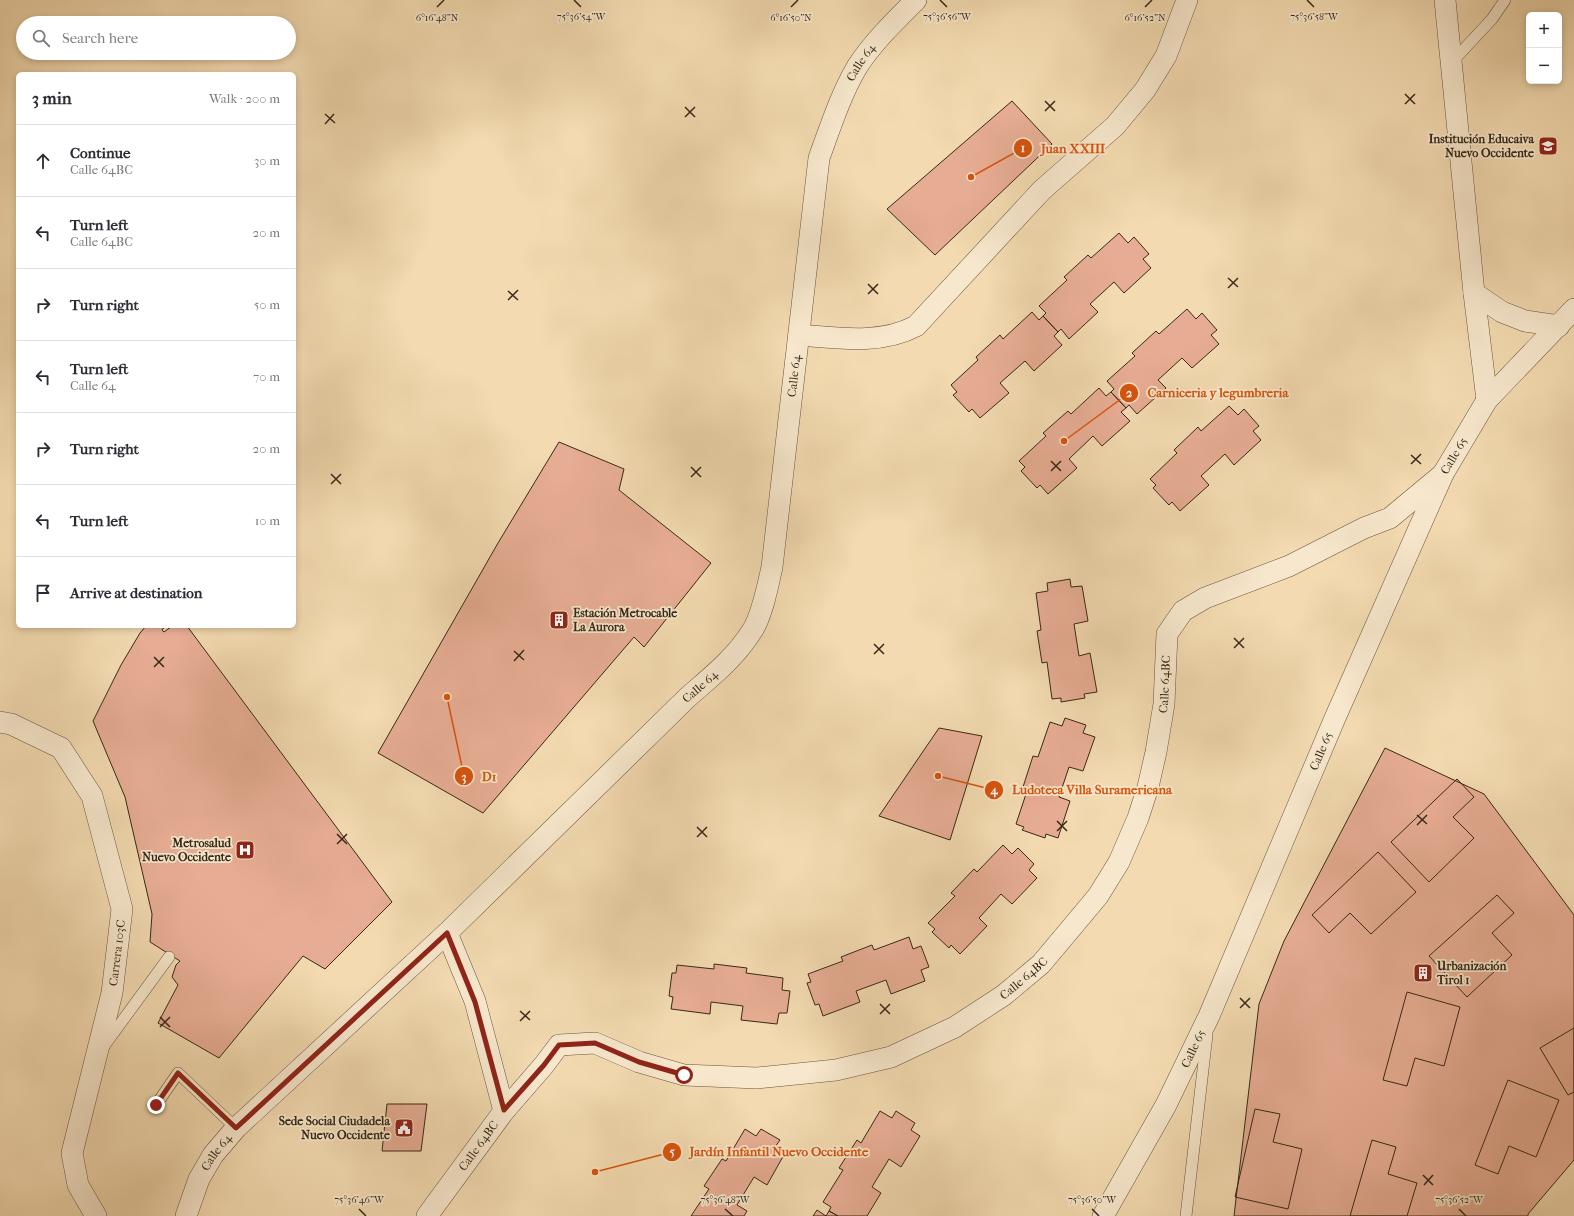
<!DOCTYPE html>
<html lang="en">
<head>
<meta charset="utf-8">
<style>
  body { margin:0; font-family:"IM FELL French Canon",serif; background:#f2f2f3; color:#2b2b33 }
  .controls { position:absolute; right:12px; top:12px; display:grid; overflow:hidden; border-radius:6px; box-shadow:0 2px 6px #0003 }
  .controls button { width:36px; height:36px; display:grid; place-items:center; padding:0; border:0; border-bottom:1px solid #e1e1e2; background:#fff; color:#2b2b33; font:20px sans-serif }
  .stop { position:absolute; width:12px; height:12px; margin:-9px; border:3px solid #8f2418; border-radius:50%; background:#fff }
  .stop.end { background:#8f2418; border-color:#fff; box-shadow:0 1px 4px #0008 }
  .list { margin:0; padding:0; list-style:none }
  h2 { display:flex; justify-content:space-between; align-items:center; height:52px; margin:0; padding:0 16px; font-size:17px }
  h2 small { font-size:13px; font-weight:400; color:#7c7c81 }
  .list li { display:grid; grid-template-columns:26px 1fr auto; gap:12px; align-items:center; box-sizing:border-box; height:72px; padding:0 16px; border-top:1px solid #e1e1e2 }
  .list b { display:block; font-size:15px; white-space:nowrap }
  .list p { margin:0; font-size:13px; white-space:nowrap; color:#7c7c81 }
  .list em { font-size:13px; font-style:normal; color:#7c7c81 }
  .icon { flex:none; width:22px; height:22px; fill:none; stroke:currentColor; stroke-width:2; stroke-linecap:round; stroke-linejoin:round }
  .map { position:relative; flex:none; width:1574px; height:1216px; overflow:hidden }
  .search { position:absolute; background:#fff; box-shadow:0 2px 6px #0003; left:16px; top:16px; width:280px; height:44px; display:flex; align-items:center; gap:10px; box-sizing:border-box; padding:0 14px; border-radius:22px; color:#7c7c81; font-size:15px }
  .panel { position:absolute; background:#fff; box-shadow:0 2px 6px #0003; left:16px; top:72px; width:280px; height:556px; border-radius:6px }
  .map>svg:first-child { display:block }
  .building { fill:#e7ad94; stroke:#372919 }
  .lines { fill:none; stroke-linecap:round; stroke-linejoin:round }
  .service-casing { stroke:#66553f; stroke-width:12 }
  .minor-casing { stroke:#66553f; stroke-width:22 }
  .service { stroke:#f7e7cc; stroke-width:11 }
  .minor { stroke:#f7e7cc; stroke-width:21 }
  .route { stroke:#8f2418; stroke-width:5 }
  .ticks { fill:none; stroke:#372919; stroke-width:1.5 }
  .labels { text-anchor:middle; stroke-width:3.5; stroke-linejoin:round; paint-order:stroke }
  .street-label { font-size:12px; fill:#372919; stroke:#f7e7cc }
  .poi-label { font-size:12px; font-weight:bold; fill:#372919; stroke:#f7e7cc; text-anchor:end }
  .ticks-label { font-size:10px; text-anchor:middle; fill:#372919; stroke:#f7e7cc; stroke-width:3.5; stroke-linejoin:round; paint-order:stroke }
  .leader { fill:none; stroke:#d6540d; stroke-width:1.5 }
  .callout-dot { fill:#d6540d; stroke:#f7e7cc; stroke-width:1.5 }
  .mark-label { font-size:12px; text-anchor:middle; font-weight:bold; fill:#fff }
  .callout-label { font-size:13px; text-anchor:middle; font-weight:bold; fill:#d6540d; stroke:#f7e7cc; stroke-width:3.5; stroke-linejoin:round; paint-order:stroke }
</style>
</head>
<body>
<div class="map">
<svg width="1574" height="1216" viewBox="0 0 1574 1216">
  <rect width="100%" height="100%" fill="#f3dab0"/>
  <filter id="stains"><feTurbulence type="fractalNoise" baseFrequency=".005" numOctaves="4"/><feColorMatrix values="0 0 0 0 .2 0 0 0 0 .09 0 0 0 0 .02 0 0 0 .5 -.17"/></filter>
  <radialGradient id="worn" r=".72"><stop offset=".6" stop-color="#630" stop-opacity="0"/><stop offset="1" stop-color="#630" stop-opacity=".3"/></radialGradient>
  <path class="building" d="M1012,101L1052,144L935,255L887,209Z
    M1119,233L1128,243L1134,237L1149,254L1143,259L1151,268L1124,293L1114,282L1090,304L1098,312L1069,339L1061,329L1058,332L1043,316L1046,313L1039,306L1067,280L1064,277L1088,255L1091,258Z
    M1187,309L1196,319L1202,313L1217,330L1211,335L1219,344L1192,368L1182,358L1158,380L1166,388L1137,414L1129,405L1126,408L1111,392L1114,389L1107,381L1135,356L1132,353L1156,331L1159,334Z
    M1032,312L1039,320L1043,316L1058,332L1054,336L1062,345L1034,371L1025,361L1000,383L1009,393L980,418L972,409L969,412L953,395L957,392L951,385L978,360L976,357L1000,335L1003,339Z
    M1099,388L1106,396L1111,392L1126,408L1121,412L1130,421L1102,446L1093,436L1069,459L1077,468L1048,494L1040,485L1037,488L1021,471L1025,467L1019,461L1046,436L1043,433L1068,411L1071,414Z
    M1229,406L1238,415L1244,409L1259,426L1253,431L1261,440L1234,465L1225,454L1201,476L1209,485L1180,511L1172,502L1169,505L1153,488L1156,485L1150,479L1177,453L1174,450L1198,427L1201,431Z
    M559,442L624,469L619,490L711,563L644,647L634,637L483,813L378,753L498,543Z
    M1070,579L1071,587L1082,586L1088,621L1074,624L1079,656L1090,653L1097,692L1084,694L1085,698L1061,702V698L1052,699L1047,662L1042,663L1037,631L1041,630L1036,593L1048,591L1047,583Z
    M146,626H165L162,630L164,632L172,626H187L392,902L325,969L303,956L219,1058L158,1023L178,985L172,977L176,965L180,961L150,942L152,914L125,797L93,721L121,665L140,633Z
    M1065,718L1086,725L1083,733L1095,737L1083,771L1069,767L1059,797L1070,801L1058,838L1046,834L1045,838L1022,830L1024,827L1016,824L1028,788L1023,787L1033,756L1038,757L1050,722L1062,726Z
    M939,728L982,736L950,840L879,816Z
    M1385,748L1484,794L1574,915V1160L1528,1214V1216H1234L1259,1004L1284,941Z
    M1457,779L1474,797L1453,817L1474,838L1429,882L1391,842Z
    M1003,845L1012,854L1018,848L1034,864L1029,870L1037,878L1012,904L1001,894L979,918L987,926L960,954L951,945L949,948L932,932L935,929L928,923L955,896L951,893L974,869L977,872Z
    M1378,852L1416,892L1371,934L1350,913L1329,933L1312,915Z
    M1497,895L1514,913L1492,933L1512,955L1467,997L1429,956Z
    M909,937L913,949L921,946L929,967L921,970L925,981L891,994L886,980L856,991L860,1002L823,1016L819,1004L815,1005L807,983L811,982L808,974L843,961L841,957L872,945L874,950Z
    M714,964L747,968L746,973L783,978L782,990L790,991L787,1013H779L777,1024L741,1020L743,1006L711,1002L710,1014L671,1009L673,997L669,996L672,973H676L677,965L714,969Z
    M1407,992L1460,1007L1444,1066L1415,1058L1407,1086L1383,1080Z
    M1574,1028V1092L1568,1095L1540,1048Z
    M1508,1080L1559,1100L1536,1157L1509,1146L1498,1174L1475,1165Z
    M387,1104H427L421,1151H382Z
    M1255,1109L1280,1114L1273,1142L1302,1149L1288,1209L1235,1197Z
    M880,1111L892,1118L896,1111L915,1123L911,1130L920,1136L901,1167L889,1159L872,1187L881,1193L867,1216H838L829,1211L831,1207L823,1202L843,1170L839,1168L857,1140L861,1143Z
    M745,1129L756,1136L761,1129L780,1140L775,1147L785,1153L767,1185L754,1177L737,1205L747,1211L744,1216H691L709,1189L704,1186L722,1159L726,1161Z
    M1372,1140L1396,1147L1388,1174L1417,1183L1407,1216H1350Z
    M817,1210L826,1216H813Z
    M829,1211L838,1216H826Z"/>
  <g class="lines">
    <g class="service-casing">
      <path id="service" d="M1451,63L1492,19L1505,0
        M104,1046L169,957
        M156,1105L178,1073L236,1128
        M1186,1216L1207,1035"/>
    </g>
    <g class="minor-casing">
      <g id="minor">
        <path d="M1445,0L1474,293L1487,400"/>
        <path d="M1474,293L1502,312L1525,321L1559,326"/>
        <path d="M799,335C838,338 880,345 916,326L1042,190L1115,126L1145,90L1166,56L1187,0"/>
        <path d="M0,722L11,724L61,748L92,796L122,909L112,993L72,1153L78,1185L96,1216"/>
        <path d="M447,933L475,1001L504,1111"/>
        <path id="s1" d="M186,1216L199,1179L213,1155L236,1128L447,933L688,697C711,677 735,658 752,631C762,616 768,585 772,567L819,158C830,128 841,94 857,67C873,42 895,21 916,0"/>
        <path id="s2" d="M427,1216L504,1111L544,1065L559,1045L595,1043L639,1062L684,1075L757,1078L836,1070L891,1057L955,1027L1004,995L1041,964L1098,896L1119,862L1138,818L1148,787L1156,752L1164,704L1167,634L1183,611L1205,598L1289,566L1364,528L1390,518L1443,474"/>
        <path id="s3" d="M1103,1216L1166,1105L1209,1016L1335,718L1443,474L1487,400L1574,309"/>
      </g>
    </g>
    <use href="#service" class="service"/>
    <use href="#minor" class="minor"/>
  </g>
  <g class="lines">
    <path class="route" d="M156,1105L178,1073L236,1128L447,933L475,1002L504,1110L544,1065L559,1045L595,1043L639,1062L684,1075"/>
  </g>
  <path class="ticks" d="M574,0L581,7M940,0L947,7M1307,0L1314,7M437,7L444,0M791,7L798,0M1145,7L1152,0M1405,94L1415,104M1045,101L1055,111M1405,104L1415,94M685,107L695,117M1045,111L1055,101M325,114L335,123M685,117L695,107M325,124L334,114M1228,278L1238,287M868,284L878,294M1228,288L1238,278M508,291L518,300M868,294L878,284M508,300L518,290M1411,455L1421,464M1051,461L1061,471M1411,464L1421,454M691,467L701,477M1051,471L1061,461M331,474L341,484M691,477L701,467M331,484L341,474M1234,638L1244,648M874,644L884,654M1234,648L1244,638M514,651L524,660M874,654L884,644M154,657L164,667M514,661L524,650M154,667L164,657M1417,815L1427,824M1057,821L1067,831M1417,825L1427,815M697,827L707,837M1057,831L1067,821M337,834L347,844M697,837L707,827M337,844L347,834M1240,998L1250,1008M880,1004L890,1014M1240,1008L1250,998M520,1011L530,1020M880,1014L890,1004M160,1017L170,1027M520,1021L530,1011M160,1027L170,1017M1423,1175L1433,1185M1424,1185L1433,1175M359,1209L366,1216M725,1209L733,1216M1092,1209L1099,1216M1459,1209L1466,1216"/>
  <defs>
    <g id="school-square" transform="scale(1)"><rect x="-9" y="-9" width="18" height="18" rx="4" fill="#8f2418" stroke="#f7e7cc"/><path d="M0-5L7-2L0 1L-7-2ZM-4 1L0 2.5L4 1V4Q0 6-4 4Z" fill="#fff"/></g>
    <g id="building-square" transform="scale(1)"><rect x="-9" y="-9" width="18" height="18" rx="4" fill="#8f2418" stroke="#f7e7cc"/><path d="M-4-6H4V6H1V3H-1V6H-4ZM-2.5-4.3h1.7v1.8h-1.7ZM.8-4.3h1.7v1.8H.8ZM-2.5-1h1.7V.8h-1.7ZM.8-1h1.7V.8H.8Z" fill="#fff"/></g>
    <g id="hospital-square" transform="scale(1)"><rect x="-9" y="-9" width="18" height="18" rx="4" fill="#8f2418" stroke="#f7e7cc"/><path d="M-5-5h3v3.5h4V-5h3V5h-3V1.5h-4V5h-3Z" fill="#fff"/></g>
    <g id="civic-square" transform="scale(1)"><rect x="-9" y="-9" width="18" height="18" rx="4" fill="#8f2418" stroke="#f7e7cc"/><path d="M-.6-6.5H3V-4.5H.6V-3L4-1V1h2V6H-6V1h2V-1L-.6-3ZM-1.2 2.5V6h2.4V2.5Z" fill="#fff"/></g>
  </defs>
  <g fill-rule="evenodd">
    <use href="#school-square" x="1548" y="146"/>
    <use href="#building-square" x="559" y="620"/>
    <use href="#hospital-square" x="245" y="850"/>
    <use href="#building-square" x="1423" y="973"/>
    <use href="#civic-square" x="404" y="1128"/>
  </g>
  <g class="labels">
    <g class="street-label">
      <text dy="4" stroke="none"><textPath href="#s1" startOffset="1403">Calle 64</textPath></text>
      <text dy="4" stroke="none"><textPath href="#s1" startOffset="1079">Calle 64</textPath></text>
      <text dy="4" stroke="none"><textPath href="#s3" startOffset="838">Calle 65</textPath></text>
      <text dy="4" stroke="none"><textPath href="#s2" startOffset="1047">Calle 64BC</textPath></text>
      <text dy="4" stroke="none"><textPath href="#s1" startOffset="743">Calle 64</textPath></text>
      <text dy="4" stroke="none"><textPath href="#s3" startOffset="514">Calle 65</textPath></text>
      <text transform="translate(117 953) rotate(-83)" y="4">Carrera 103C</text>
      <text dy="4" stroke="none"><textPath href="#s2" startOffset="711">Calle 64BC</textPath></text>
      <text dy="4" stroke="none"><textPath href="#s3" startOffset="190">Calle 65</textPath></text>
      <text dy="4" stroke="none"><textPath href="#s2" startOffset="87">Calle 64BC</textPath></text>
      <text dy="4" stroke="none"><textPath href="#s1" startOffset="71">Calle 64</textPath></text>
    </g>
    <g class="poi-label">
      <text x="1534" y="143">Institución Educaiva<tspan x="1534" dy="14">Nuevo Occidente</tspan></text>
      <text x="573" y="617" text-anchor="start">Estación Metrocable<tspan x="573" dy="14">La Aurora</tspan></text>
      <text x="231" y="847">Metrosalud<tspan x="231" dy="14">Nuevo Occidente</tspan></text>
      <text x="1437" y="970" text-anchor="start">Urbanización<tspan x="1437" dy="14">Tirol 1</tspan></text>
      <text x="390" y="1125">Sede Social Ciudadela<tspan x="390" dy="14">Nuevo Occidente</tspan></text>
    </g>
  </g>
  <g class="ticks-label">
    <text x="581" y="20">75°36'54"W</text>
    <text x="947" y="20">75°36'56"W</text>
    <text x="1314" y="20">75°36'58"W</text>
    <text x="791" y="21">6°16'50"N</text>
    <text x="437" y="21">6°16'48"N</text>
    <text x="1145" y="21">6°16'52"N</text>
    <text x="359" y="1203">75°36'46"W</text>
    <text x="725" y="1203">75°36'48"W</text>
    <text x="1092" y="1203">75°36'50"W</text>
    <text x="1459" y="1203">75°36'52"W</text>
  </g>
  <path class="leader" d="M971 177L1023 148M1064 441L1129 393M447 697L464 776M938 776L994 790M595 1172L672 1152"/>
  <g class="callout-dot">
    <circle cx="971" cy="177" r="4"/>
    <circle cx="1064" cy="441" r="4"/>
    <circle cx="447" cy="697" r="4"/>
    <circle cx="938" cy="776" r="4"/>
    <circle cx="595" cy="1172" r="4"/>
    <circle cx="1023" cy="148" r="10"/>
    <circle cx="1129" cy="393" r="10"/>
    <circle cx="464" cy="776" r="10"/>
    <circle cx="994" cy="790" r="10"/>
    <circle cx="672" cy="1152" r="10"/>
  </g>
  <g class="mark-label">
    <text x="1023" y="152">1</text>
    <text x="1129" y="397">2</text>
    <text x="464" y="781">3</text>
    <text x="994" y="794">4</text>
    <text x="672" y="1156">5</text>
  </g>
  <g class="callout-label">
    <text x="1073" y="153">Juan XXIII</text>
    <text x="1218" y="397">Carniceria y legumbreria</text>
    <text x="489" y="781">D1</text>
    <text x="1092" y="794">Ludoteca Villa Suramericana</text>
    <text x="779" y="1156">Jardín Infantil Nuevo Occidente</text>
  </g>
  <rect width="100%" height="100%" filter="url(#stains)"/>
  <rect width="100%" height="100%" fill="url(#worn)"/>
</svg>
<div class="controls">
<button>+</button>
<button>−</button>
</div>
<div class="stop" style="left:684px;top:1075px"></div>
<div class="stop end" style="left:156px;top:1105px"></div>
<div class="search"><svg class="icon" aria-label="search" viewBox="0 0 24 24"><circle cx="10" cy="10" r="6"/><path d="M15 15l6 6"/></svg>Search here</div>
<section class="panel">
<h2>3 min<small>Walk · 200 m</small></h2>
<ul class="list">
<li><svg class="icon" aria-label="ahead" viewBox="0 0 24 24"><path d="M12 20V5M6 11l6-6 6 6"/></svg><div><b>Continue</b><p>Calle 64BC</p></div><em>30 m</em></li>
<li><svg class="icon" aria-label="left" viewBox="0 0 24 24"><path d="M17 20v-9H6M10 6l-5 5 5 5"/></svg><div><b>Turn left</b><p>Calle 64BC</p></div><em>20 m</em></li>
<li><svg class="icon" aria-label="right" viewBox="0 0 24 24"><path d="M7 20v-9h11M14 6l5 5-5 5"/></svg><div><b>Turn right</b></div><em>50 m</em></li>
<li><svg class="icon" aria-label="left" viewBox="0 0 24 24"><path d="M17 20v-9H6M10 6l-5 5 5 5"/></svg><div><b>Turn left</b><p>Calle 64</p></div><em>70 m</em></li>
<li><svg class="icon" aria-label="right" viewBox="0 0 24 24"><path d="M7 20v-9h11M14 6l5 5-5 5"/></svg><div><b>Turn right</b></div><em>20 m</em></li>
<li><svg class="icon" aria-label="left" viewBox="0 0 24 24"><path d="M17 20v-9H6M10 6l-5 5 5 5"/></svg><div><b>Turn left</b></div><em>10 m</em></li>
<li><svg class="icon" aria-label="arrive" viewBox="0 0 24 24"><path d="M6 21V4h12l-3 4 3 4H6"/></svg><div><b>Arrive at destination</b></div></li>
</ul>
</section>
</div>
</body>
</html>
